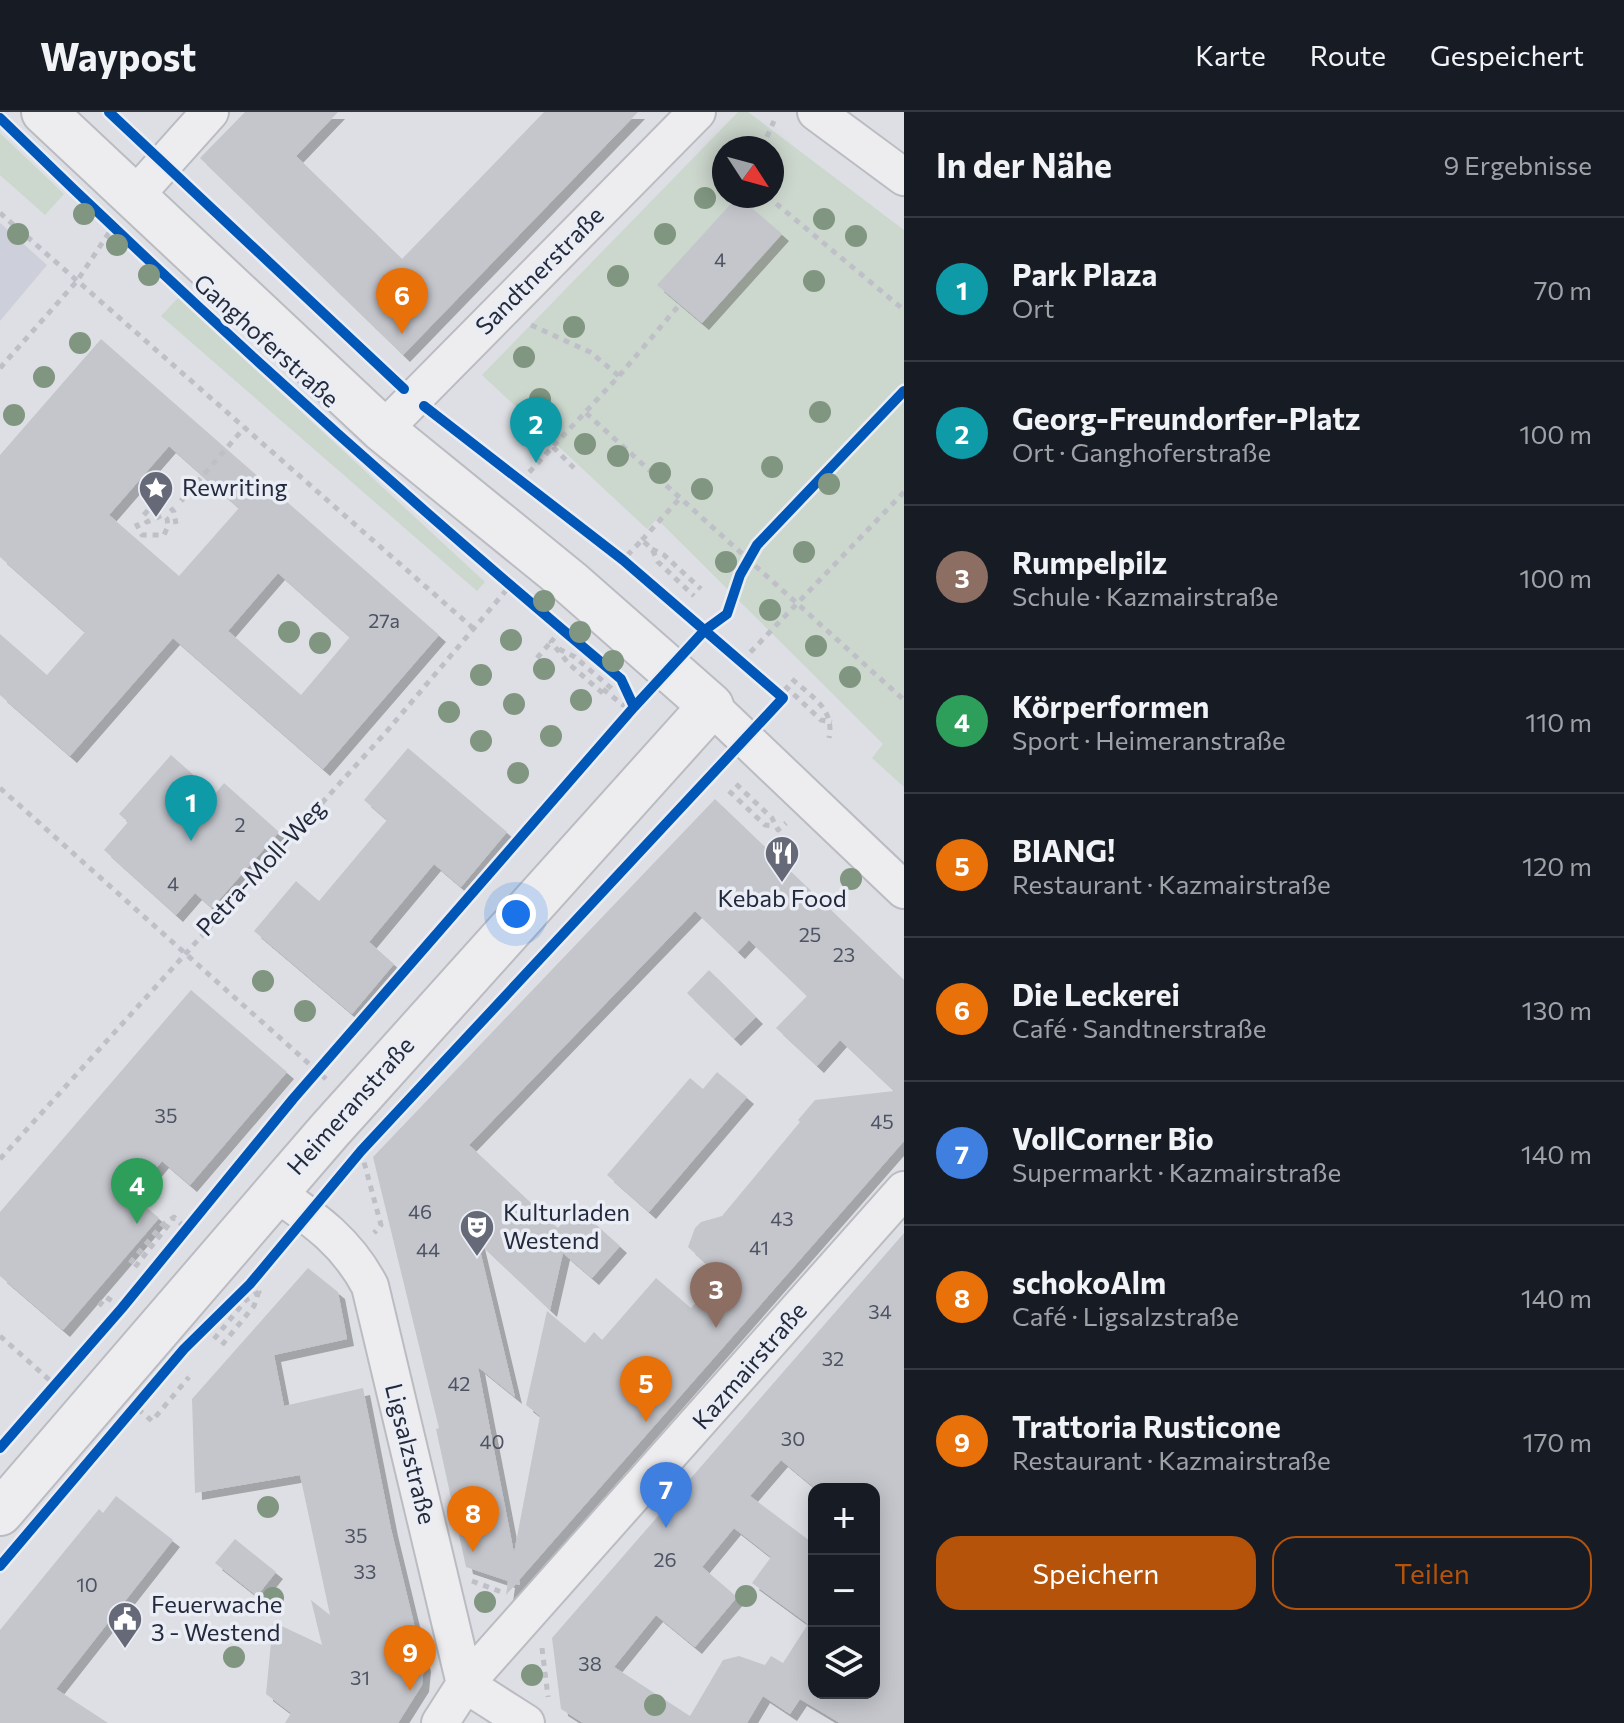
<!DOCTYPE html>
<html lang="de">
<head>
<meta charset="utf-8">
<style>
  body { margin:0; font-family:Commissioner,sans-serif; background:#242831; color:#f1f3f6 }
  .controls { position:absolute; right:24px; bottom:24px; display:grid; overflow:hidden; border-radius:16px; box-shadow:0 4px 20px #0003 }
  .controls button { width:72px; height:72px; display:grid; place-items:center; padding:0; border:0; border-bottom:2px solid #363941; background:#171b24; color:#f1f3f6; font:40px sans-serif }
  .compass { position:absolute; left:712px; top:24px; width:72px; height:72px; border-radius:50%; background:#171b24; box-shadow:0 4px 20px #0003; rotate:126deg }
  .you { position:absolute; left:516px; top:802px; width:28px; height:28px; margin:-20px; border:6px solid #fff; border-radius:50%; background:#1a73e8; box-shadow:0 0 0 12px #1a73e833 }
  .badge { display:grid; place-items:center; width:52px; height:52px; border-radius:50%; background:#b45309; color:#fff; font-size:26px; font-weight:700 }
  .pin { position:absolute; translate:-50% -66px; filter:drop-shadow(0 2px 4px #0008) }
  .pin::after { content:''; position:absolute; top:42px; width:28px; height:24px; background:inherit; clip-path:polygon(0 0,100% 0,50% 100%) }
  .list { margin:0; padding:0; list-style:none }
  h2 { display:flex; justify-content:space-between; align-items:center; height:104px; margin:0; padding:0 32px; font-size:34px }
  h2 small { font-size:26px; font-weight:400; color:#9ea1a6 }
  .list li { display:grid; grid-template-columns:52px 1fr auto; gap:24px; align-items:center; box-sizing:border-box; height:144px; padding:0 32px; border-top:2px solid #363941 }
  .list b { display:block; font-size:30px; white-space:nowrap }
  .list p { margin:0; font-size:26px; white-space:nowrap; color:#9ea1a6 }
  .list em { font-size:26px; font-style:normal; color:#9ea1a6 }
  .actions { display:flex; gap:16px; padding:24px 32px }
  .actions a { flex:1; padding:18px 0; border:2px solid #b45309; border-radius:24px; text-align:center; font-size:28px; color:#b45309 }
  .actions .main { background:#b45309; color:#fff }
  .icon { flex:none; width:44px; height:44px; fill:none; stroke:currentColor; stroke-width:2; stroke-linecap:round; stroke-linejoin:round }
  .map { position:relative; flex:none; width:904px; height:1611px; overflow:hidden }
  header { display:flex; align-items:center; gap:48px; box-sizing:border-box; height:112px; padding:0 40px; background:#171b24; border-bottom:2px solid #363941 }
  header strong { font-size:38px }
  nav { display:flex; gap:44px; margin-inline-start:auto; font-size:28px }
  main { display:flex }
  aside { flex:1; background:#171b24 }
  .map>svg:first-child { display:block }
  .built { fill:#cdd0da }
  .green { fill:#ccd7cd; fill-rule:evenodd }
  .building { fill:#c4c6cc; fill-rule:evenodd; filter:url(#shadow) }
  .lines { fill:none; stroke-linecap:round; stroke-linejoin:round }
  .minor-casing { stroke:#babcc1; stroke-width:40 }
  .tertiary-casing { stroke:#babcc1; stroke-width:48 }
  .path { stroke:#bfc0c7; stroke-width:5; stroke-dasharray:6 6; stroke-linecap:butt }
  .minor { stroke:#ededf0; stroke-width:36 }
  .tertiary { stroke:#ededf0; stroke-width:44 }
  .cycleway-casing { stroke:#eaedf4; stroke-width:15 }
  .cycleway { stroke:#0057b8; stroke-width:10 }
  .tree { fill:#809681 }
  .labels { text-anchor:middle; stroke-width:7; stroke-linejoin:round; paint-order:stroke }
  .number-label { font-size:20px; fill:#4e5363 }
  .street-label { font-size:24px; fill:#242a3e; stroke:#eaedf4 }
  .poi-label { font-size:24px; fill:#242a3e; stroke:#eaedf4; text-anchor:start }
</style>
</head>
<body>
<header>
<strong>Waypost</strong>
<nav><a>Karte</a><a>Route</a><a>Gespeichert</a></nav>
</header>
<main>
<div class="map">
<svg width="904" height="1611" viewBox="0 0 904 1611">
  <defs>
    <filter id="shadow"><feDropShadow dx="7" dy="7" stdDeviation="0" flood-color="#0004"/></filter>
  </defs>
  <rect width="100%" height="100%" fill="#dddfe4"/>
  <path class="built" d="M0,111L47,153L0,209Z"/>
  <path class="green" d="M738,0H748L904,118V675L872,646L883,632L657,407L647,417L482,263ZM724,36H772V84H724Z
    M0,21L64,82L45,103L0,63Z
    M178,186L485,470L477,479L161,204Z"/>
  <path class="building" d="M245,0H338L296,44L402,147L544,0H638L403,243L200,46Z
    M738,84L782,122L702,211L657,173Z
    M101,227L439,523L323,657L173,526L70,644L0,583V522L47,563L85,520L0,445V343ZM169,334L239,396L179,464L109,403ZM278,461L350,525L301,583L228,519Z
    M408,636L507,720L461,775L434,752L369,830L394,852L352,902L254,819L296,769L319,789L387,708L364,688Z
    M171,643L215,682L224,671L279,720L212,796L195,781L176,803L104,738L128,710L119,702Z
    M715,687L904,868V1029L519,1468L520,1473L516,1472L506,1483L508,1469L466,1455L436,1317L439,1316L373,1045ZM695,799L738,840L749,828L807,884L776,916L817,954L840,928L894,979L815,988L798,1008L800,1010L722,1104L701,1110L695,1116L688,1135L719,1163L691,1196L656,1166L602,1228L594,1220L585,1231L547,1199L526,1293L540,1304L514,1441L478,1255L515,1285L478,1130L550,1198L563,1141L592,1166L620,1134L576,1095L558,1116L469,1033Z
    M709,858L756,905L734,927L687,881Z
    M191,878L287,960L190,1073L162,1049L133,1084L159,1106L63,1218L0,1164V1100Z
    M717,960L747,985L649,1100L607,1063L690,966L703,977Z
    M904,1121V1611H840L800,1587L790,1602L763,1584L747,1611H583L561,1597L552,1526ZM781,1348L816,1377H874V1581H814V1432L750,1384ZM734,1416L771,1445L752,1471L808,1512L783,1551L771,1544L765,1553L739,1544L723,1548L690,1604L614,1555L656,1503L695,1535L737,1485L702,1455Z
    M308,1156L338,1180L347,1227L274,1243L284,1294L363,1276L391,1417L424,1553L422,1573L398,1611H285L291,1601L266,1582L273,1510L322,1533L311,1488L330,1503L300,1363L195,1381L192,1287Z
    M116,1384L173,1428L56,1577L108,1611H0V1518L99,1397L103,1401Z
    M235,1427L276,1460L257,1484L215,1451Z"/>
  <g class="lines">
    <g class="minor-casing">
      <path id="minor" d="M816,0L904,65
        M133,86L210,0
        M383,318L697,0
        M711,594L904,778
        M275,1080C315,1108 347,1130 370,1174L465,1572L526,1611
        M440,1611L465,1572L904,1078"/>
    </g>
    <g class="tertiary-casing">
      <path id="tertiary" d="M0,1401L329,1019L711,594L570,470L383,318L44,0"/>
    </g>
    <path class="path" d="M762,36L774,9
      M767,84L904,198
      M0,101L474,517
      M531,213L590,240L619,264
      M0,256L77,169L114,113
      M586,301L904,588
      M553,335L574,356
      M521,369L619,264L680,192
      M181,389L244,316
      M136,411L142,423H164L168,414L167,407L163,403L147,410L143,404L156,389L166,390L174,400L176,412
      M642,428L680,386
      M652,437L664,443L701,477
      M619,452L642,428L652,437L658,450L694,484
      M562,517L551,530L569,552L606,584
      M559,537L575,545L612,577
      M537,546L551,530
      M742,549L904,380
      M792,567C812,585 835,597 829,626
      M785,574L821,608L832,610
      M603,577L623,593L634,595
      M736,672L772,706L778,718L786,711
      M0,676L326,967
      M729,679L765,713L774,714
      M361,1039L381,1113L374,1121
      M0,1047L387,619L514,469
      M130,1151L162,1113L174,1105L186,1117
      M135,1155L174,1106
      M99,1194L106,1185L122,1196
      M0,1224L54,1272
      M214,1227L246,1188L259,1180L250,1172
      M222,1233L254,1194L258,1182
      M138,1297L152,1309L189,1265
      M472,1469L504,1481
      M542,1536L548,1585"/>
    <use href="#minor" class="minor"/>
    <use href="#tertiary" class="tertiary"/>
    <g class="cycleway-casing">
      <path id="cycleway" d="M109,0L404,277
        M0,6C200,201 407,388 621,567L634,595
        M0,1336L122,1196L293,987L634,595L705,518L727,502L740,463L757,433L904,279
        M0,1454L184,1237L250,1172L361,1039L783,586L623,448L424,294"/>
    </g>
    <use href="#cycleway" class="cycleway"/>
  </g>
  <g class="tree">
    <circle cx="705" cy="86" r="11"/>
    <circle cx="84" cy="102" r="11"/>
    <circle cx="824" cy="107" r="11"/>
    <circle cx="18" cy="122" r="11"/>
    <circle cx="665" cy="122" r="11"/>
    <circle cx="856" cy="124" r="11"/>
    <circle cx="117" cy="133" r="11"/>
    <circle cx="149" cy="163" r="11"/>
    <circle cx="618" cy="164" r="11"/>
    <circle cx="814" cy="169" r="11"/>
    <circle cx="574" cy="215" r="11"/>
    <circle cx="80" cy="231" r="11"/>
    <circle cx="524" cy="245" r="11"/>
    <circle cx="44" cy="265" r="11"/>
    <circle cx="540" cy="287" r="11"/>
    <circle cx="820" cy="300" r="11"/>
    <circle cx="14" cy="303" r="11"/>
    <circle cx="585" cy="332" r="11"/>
    <circle cx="618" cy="344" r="11"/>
    <circle cx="772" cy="355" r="11"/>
    <circle cx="660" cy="361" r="11"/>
    <circle cx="829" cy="372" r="11"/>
    <circle cx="702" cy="377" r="11"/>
    <circle cx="804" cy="440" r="11"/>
    <circle cx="726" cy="450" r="11"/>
    <circle cx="544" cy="489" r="11"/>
    <circle cx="770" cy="498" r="11"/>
    <circle cx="289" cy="520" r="11"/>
    <circle cx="580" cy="520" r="11"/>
    <circle cx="511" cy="528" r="11"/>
    <circle cx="320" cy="531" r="11"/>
    <circle cx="816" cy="534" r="11"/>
    <circle cx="613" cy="549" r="11"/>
    <circle cx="544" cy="557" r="11"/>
    <circle cx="481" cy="563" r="11"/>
    <circle cx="850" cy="565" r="11"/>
    <circle cx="581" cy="588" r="11"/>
    <circle cx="514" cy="592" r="11"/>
    <circle cx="449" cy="600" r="11"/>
    <circle cx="551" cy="624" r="11"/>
    <circle cx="481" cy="629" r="11"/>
    <circle cx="518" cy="661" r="11"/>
    <circle cx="851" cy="767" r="11"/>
    <circle cx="263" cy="869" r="11"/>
    <circle cx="305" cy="899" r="11"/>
    <circle cx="268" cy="1395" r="11"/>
    <circle cx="746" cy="1484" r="11"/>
    <circle cx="273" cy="1486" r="11"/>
    <circle cx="485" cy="1490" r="11"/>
    <circle cx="234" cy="1545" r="11"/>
    <circle cx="532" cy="1563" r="11"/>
    <circle cx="655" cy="1593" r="11"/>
  </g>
  <defs>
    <g id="sight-pin" transform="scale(1.8)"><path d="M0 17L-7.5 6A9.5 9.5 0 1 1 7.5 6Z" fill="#656978" stroke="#eaedf4"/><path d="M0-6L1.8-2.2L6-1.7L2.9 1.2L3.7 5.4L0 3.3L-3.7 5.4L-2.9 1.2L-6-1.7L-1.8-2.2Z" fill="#fff"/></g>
    <g id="restaurant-pin" transform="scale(1.8)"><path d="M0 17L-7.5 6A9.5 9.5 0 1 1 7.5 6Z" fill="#656978" stroke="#eaedf4"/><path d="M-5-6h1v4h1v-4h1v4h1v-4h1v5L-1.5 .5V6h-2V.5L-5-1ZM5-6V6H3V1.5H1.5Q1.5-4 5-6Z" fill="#fff"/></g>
    <g id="theatre-pin" transform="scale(1.8)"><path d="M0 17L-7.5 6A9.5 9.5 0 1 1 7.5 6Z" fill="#656978" stroke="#eaedf4"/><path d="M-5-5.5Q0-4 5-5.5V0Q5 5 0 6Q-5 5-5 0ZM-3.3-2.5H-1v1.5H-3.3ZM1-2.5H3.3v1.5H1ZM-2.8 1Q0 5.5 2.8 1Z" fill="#fff"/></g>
    <g id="civic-pin" transform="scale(1.8)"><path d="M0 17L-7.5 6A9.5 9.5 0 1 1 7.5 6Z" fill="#656978" stroke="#eaedf4"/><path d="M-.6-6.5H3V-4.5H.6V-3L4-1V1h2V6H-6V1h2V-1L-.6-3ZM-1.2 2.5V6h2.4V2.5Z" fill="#fff"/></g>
  </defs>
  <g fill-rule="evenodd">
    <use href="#sight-pin" x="156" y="376"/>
    <use href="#restaurant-pin" x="782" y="741"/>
    <use href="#theatre-pin" x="477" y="1115"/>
    <use href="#civic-pin" x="125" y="1507"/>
  </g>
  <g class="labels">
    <g class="number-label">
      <text x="720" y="155">4</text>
      <text x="384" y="516">27a</text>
      <text x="240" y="720">2</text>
      <text x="173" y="779">4</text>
      <text x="810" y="830">25</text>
      <text x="844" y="850">23</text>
      <text x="166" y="1011">35</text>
      <text x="882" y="1017">45</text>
      <text x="420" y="1107">46</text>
      <text x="782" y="1114">43</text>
      <text x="759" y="1143">41</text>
      <text x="428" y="1145">44</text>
      <text x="880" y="1207">34</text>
      <text x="833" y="1254">32</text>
      <text x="459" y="1279">42</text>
      <text x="793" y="1334">30</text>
      <text x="492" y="1337">40</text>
      <text x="356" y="1431">35</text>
      <text x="665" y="1455">26</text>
      <text x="365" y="1467">33</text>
      <text x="87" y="1480">10</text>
      <text x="590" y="1559">38</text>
      <text x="360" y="1573">31</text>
    </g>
    <g class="street-label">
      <text transform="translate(540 159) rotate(-45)" y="8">Sandtnerstraße</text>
      <text transform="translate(266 229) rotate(42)" y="8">Ganghoferstraße</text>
      <text transform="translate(261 756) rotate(-47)" y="8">Petra-Moll-Weg</text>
      <text transform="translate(351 994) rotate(-48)" y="8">Heimeranstraße</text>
      <text transform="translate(750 1254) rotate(-49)" y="8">Kazmairstraße</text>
      <text transform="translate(410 1342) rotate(76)" y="8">Ligsalzstraße</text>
    </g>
    <g class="poi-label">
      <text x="182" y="384">Rewriting</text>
      <text x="782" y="795" text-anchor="middle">Kebab Food</text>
      <text x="503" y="1109">Kulturladen<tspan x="503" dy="28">Westend</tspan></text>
      <text x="151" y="1501">Feuerwache<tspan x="151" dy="28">3 - Westend</tspan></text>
    </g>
  </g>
</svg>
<div class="controls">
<button>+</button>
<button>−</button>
<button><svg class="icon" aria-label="layers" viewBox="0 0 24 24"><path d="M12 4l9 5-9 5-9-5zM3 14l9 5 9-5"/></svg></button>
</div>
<svg class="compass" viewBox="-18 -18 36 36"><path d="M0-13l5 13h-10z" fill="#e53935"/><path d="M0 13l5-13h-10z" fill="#9ea1a6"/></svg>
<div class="you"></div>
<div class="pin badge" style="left:191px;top:729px;background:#0f9aa8">1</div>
<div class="pin badge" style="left:536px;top:351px;background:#0f9aa8">2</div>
<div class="pin badge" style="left:716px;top:1216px;background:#8d6e63">3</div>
<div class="pin badge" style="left:137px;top:1112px;background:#2e9e5b">4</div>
<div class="pin badge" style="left:646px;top:1310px;background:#e8710a">5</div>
<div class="pin badge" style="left:402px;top:222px;background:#e8710a">6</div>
<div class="pin badge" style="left:666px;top:1416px;background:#3f7fe0">7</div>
<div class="pin badge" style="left:473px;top:1440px;background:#e8710a">8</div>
<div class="pin badge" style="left:410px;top:1579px;background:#e8710a">9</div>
</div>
<aside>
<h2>In der Nähe<small>9 Ergebnisse</small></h2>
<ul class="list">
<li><span class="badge" style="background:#0f9aa8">1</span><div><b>Park Plaza</b><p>Ort</p></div><em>70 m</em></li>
<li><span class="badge" style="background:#0f9aa8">2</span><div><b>Georg-Freundorfer-Platz</b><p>Ort · Ganghoferstraße</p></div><em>100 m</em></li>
<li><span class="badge" style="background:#8d6e63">3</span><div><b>Rumpelpilz</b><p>Schule · Kazmairstraße</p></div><em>100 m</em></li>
<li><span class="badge" style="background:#2e9e5b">4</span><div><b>Körperformen</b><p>Sport · Heimeranstraße</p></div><em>110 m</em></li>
<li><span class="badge" style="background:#e8710a">5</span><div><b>BIANG!</b><p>Restaurant · Kazmairstraße</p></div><em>120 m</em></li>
<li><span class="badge" style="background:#e8710a">6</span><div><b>Die Leckerei</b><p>Café · Sandtnerstraße</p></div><em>130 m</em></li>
<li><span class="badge" style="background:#3f7fe0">7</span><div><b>VollCorner Bio</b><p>Supermarkt · Kazmairstraße</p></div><em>140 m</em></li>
<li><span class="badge" style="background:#e8710a">8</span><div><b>schokoAlm</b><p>Café · Ligsalzstraße</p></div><em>140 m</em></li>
<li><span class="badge" style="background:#e8710a">9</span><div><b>Trattoria Rusticone</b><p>Restaurant · Kazmairstraße</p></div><em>170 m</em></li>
</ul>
<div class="actions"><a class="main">Speichern</a><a>Teilen</a></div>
</aside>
</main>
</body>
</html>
